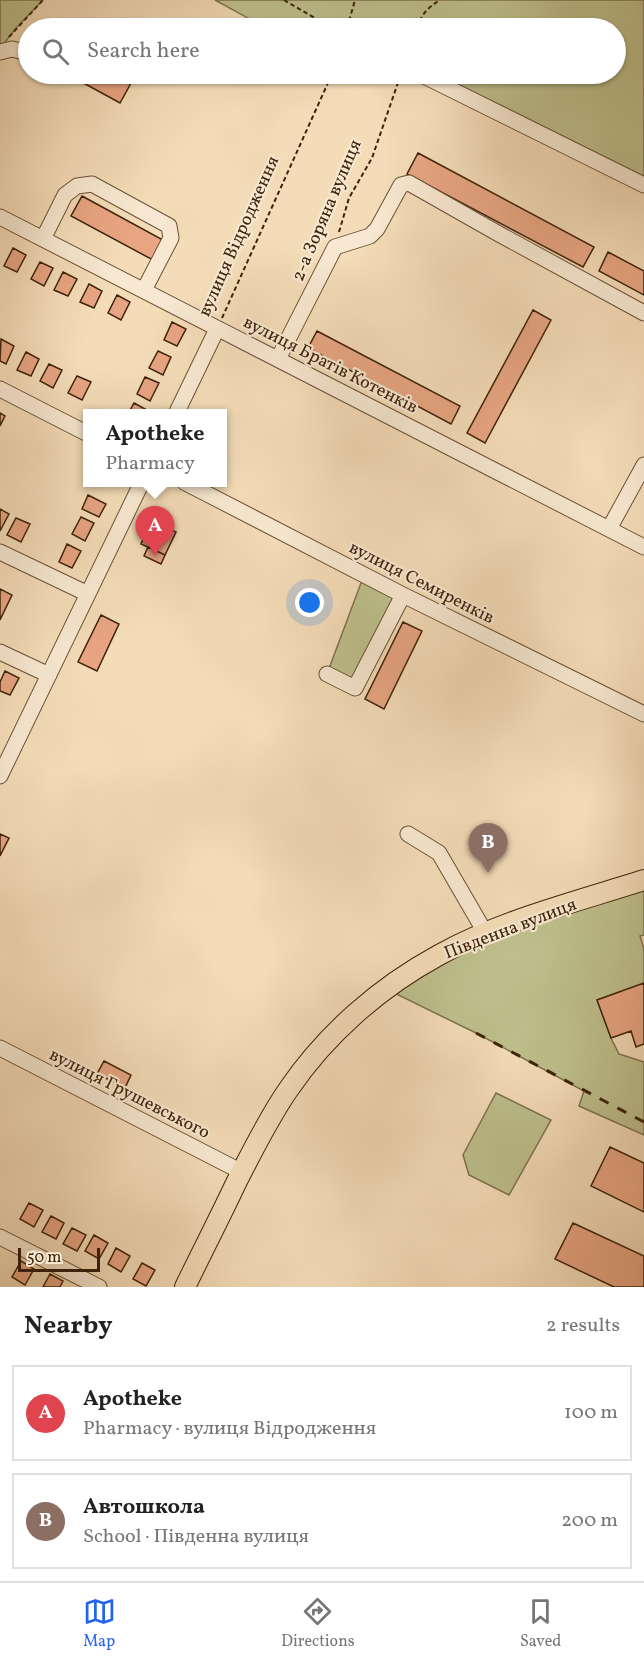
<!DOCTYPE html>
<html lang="en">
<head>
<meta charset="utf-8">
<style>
  body { margin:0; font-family:Vollkorn,serif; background:#f2f2f2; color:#222 }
  .scale { position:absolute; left:18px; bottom:15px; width:82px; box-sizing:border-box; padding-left:6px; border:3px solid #3e230a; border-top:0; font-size:16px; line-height:21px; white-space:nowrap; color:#3e230a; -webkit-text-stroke:4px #f8e8d1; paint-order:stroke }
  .you { position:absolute; left:310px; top:603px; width:21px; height:21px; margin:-15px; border:4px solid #fff; border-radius:50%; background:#1a73e8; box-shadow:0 0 0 9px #1a73e833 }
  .badge { display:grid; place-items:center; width:39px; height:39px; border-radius:50%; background:#2563eb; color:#fff; font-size:20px; font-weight:700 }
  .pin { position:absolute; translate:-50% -50px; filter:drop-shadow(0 2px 3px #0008) }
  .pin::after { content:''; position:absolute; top:32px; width:21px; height:18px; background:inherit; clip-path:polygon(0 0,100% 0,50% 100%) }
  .popup { position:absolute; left:83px; top:409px; width:144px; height:78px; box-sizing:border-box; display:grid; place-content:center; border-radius:0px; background:#fff; filter:drop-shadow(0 2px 4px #0005); font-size:20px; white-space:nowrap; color:#767676 }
  .popup b { font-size:22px; color:#222 }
  .popup::after { content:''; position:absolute; left:50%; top:100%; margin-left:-12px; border:12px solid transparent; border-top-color:#fff }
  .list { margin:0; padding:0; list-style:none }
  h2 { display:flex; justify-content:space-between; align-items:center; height:78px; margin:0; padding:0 24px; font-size:26px }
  h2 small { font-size:20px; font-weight:400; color:#767676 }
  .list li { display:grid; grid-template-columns:39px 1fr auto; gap:18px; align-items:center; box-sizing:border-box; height:96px; margin:0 12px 12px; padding:0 12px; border:2px solid #e0e0e0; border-radius:0px }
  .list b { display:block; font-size:22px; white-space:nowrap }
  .list p { margin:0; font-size:20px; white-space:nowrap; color:#767676 }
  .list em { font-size:20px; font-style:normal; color:#767676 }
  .icon { flex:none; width:33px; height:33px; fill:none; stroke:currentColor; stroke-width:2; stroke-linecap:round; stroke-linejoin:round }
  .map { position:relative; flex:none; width:644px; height:1287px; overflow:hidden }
  .search { position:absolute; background:#fff; box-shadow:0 2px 4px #0004; left:18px; right:18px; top:18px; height:66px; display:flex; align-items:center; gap:15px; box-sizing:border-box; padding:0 21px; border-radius:33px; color:#767676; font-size:22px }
  .sheet { height:294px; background:#fff }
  nav { display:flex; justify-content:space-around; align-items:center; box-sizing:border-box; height:84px; border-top:2px solid #e0e0e0; background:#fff; font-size:16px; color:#767676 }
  nav a { display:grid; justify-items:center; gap:3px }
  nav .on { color:#2563eb }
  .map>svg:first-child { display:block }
  .green { fill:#bec08d; stroke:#7e724c; stroke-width:1.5 }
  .building { fill:#e8a583; stroke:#3e230a; stroke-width:1.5 }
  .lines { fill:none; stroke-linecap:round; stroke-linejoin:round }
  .minor-casing { stroke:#6c5136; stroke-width:17 }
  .major-casing { stroke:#3e230a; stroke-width:22 }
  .path { stroke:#3e230a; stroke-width:2; stroke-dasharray:4.5 3; stroke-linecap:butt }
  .minor { stroke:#f8e8d1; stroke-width:15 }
  .major { stroke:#f4dcb8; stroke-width:20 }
  .rail { stroke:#3e230a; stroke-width:3; stroke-dasharray:10 10; stroke-linecap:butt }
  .labels { text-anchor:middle; stroke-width:4.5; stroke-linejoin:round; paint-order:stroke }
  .street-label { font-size:18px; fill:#3e230a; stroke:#f8e8d1 }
</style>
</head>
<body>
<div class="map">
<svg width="644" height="1287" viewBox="0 0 644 1287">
  <rect width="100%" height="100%" fill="#f4dcb8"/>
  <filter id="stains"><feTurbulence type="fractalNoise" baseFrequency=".00333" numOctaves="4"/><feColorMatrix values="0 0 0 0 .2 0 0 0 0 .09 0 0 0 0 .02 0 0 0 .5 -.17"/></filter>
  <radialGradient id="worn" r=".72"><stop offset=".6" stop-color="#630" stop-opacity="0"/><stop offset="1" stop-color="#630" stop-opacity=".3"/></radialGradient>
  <path class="green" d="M0,0H43L15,29L0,49Z
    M215,0H644V185L425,74H616V28H266Z
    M364,575L403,595L355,688L327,674Z
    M644,880V935L640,936L644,949V983L597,1000L611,1038L619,1054L644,1062V1135L579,1106L584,1091L476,1033L386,989L420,966Z
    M496,1093L551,1120L509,1195L469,1175L463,1155Z"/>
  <path class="building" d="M67,74H113L131,83L120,103Z
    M418,153L594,247L583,267L407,174Z
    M82,196L163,240L153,260L71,216Z
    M13,248L26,255L17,272L4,266Z
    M608,252L644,271V295L599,271Z
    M40,262L53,268L44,286L31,279Z
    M63,272L77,279L68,296L54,290Z
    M89,284L102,291L94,308L80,302Z
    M117,295L130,302L121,320L108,313Z
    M533,310L551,320L485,443L467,433Z
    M172,322L186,329L177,346L164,340Z
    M317,331L460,406L451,424L308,348Z
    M1,339L14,346L6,364L0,361Z
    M158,351L171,357L163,375L149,368Z
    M26,352L39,359L31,376L17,370Z
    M49,364L62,370L53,388L40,381Z
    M77,376L91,382L82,400L68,393Z
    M145,377L159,383L150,401L137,394Z
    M134,403L147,410L145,414H128Z
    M0,413L5,416L0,426Z
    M88,495L106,504L99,517L82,509Z
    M0,509L9,514L0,531Z
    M81,517L94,523L85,541L72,534Z
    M16,518L30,524L21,542L7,535Z
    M150,524L157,528L159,524L176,532L165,555L141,544Z
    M67,544L81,551L72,568L59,562Z
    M148,547L165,555L161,564L144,556Z
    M0,589L12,595L0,620Z
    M101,615L119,624L97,671L78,662Z
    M403,622L422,631L384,709L365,699Z
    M5,671L19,678L10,695L0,691V682Z
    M0,834L9,838L0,856Z
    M644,983V1044L636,1047L631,1031L611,1038L597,1000Z
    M104,1061L131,1075L125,1088L97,1074Z
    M610,1147L644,1163V1212L591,1186Z
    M29,1203L43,1210L34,1227L20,1219Z
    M51,1216L64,1223L56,1239L42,1232Z
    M573,1223L644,1256V1287H614L555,1259Z
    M72,1228L86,1235L77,1251L63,1244Z
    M94,1235L108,1243L99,1259L85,1251Z
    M116,1248L130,1256L121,1272L108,1264Z
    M21,1261L34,1269L25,1285L12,1277Z
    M142,1263L155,1270L146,1286L133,1279Z
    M50,1274L63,1281L60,1287H43Z"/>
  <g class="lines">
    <g class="minor-casing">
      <path id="minor" d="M0,52L12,49L28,53
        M420,74L644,185
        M0,217L644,547
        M43,239L65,195L77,186L92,184L169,226L171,238L144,290
        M278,359L335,247L370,236L377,229L401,185L409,183L499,234L644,313
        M0,389L88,434
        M176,414L217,329
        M184,482L403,595L644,714
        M609,529L644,465
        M0,552L88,594
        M0,652L49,675
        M327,674L355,688L403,595
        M0,776L142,482
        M408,834L439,853L486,934
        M0,1048L242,1172
        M0,1237L99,1287"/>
    </g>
    <g class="major-casing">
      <path id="major" d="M185,1287C202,1252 220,1217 237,1181C253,1150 268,1119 288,1090C326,1034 380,987 439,955C502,920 576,902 644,880"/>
    </g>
    <path class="path" d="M284,0L332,28
      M347,28L355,0
      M417,28C421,15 427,8 440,0
      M9,37L43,0
      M339,232L349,198L372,158L401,74
      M222,318L332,74"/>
    <use href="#minor" class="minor"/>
    <use href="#major" class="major"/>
    <path class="rail" d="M476,1033L644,1122"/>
  </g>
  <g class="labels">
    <g class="street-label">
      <text transform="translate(326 210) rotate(-67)" y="6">2-а Зоряна вулиця</text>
      <text transform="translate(238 236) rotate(-66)" y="6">вулиця Відродження</text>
      <text transform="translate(331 364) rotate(27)" y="6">вулиця Братів Котенків</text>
      <text transform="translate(422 582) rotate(27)" y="6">вулиця Семиренків</text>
      <text transform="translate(510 928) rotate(-21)" y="6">Південна вулиця</text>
      <text transform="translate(130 1093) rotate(27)" y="6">вулиця Грушевського</text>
    </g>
  </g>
  <rect width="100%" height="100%" filter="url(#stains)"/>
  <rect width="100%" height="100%" fill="url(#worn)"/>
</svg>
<div class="scale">50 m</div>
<div class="you"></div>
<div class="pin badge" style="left:155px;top:556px;background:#e0444e">A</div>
<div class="popup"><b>Apotheke</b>Pharmacy</div>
<div class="pin badge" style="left:488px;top:873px;background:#8d6e63">B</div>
<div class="search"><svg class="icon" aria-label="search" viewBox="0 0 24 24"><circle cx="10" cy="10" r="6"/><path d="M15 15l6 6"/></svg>Search here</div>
</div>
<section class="sheet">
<h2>Nearby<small>2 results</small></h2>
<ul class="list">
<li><span class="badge" style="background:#e0444e">A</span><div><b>Apotheke</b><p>Pharmacy · вулиця Відродження</p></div><em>100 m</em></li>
<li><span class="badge" style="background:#8d6e63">B</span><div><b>Автошкола</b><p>School · Південна вулиця</p></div><em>200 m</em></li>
</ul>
</section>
<nav>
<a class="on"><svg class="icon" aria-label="map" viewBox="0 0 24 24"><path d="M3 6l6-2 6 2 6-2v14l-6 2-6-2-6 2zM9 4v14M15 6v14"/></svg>Map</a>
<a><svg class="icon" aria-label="directions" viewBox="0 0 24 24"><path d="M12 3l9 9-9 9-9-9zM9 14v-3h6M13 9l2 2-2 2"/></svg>Directions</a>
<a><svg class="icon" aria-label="saved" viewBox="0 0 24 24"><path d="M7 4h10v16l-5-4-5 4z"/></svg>Saved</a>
</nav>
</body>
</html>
